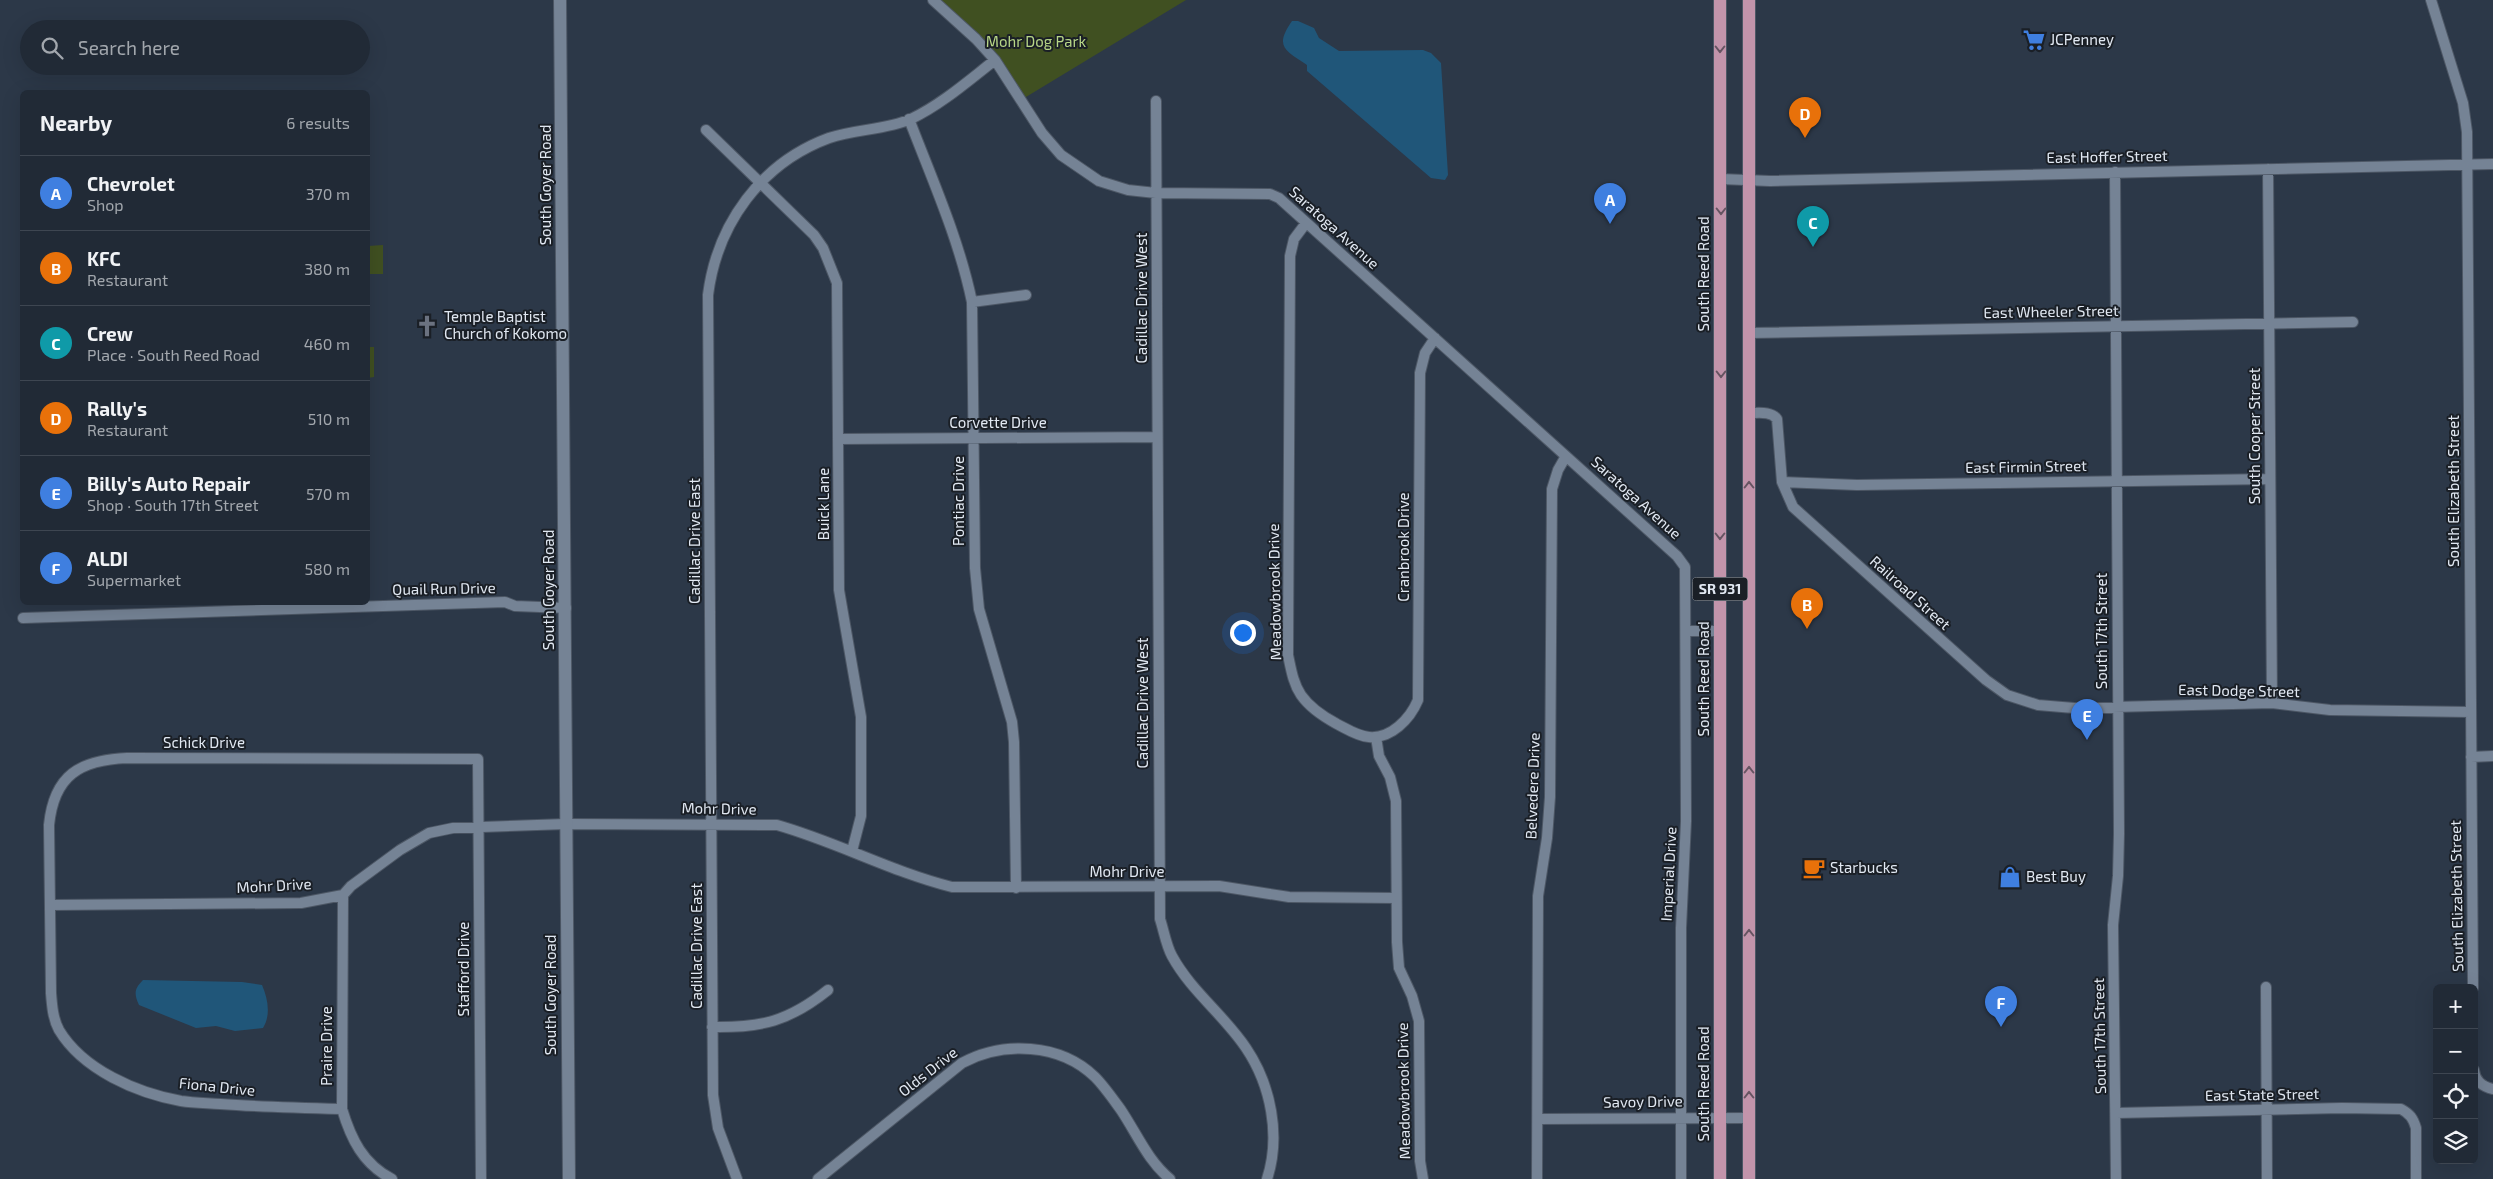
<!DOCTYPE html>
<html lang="en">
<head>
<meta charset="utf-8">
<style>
  body { margin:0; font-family:"Exo 2",sans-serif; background:#29323e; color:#f1f3f6 }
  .controls { position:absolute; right:15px; bottom:15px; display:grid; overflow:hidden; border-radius:8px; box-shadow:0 5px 20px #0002 }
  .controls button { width:45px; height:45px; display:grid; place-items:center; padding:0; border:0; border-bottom:1px solid #3e4651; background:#212a36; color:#f1f3f6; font:25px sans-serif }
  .you { position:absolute; left:1242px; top:632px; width:18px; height:18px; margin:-12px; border:4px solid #fff; border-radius:50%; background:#1a73e8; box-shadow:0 0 0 8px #1a73e833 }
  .badge { display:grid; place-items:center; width:32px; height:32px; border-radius:50%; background:#db2777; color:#fff; font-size:16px; font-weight:700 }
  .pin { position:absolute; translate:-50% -41px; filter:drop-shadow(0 1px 2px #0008) }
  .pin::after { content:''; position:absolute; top:26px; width:18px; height:15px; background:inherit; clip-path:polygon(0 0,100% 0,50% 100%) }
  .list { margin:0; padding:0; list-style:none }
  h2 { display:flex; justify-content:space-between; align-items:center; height:65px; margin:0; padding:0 20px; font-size:21px }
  h2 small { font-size:16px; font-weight:400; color:#a2a7ad }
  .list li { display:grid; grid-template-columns:32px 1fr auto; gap:15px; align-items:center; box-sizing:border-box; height:75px; padding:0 20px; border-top:1px solid #3e4651 }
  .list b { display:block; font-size:19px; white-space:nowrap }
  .list p { margin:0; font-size:16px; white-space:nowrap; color:#a2a7ad }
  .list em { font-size:16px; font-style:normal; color:#a2a7ad }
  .icon { flex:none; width:28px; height:28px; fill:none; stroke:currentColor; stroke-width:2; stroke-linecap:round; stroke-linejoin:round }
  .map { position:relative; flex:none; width:2493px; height:1179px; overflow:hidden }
  .search { position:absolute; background:#212a36; box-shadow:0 5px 20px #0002; left:20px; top:20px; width:350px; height:55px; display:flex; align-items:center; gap:12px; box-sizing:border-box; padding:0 18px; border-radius:28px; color:#a2a7ad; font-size:19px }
  .panel { position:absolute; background:#212a36; box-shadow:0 5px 20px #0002; left:20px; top:90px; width:350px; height:515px; border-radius:8px }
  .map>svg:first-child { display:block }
  .green { fill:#405021 }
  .water { fill:#205679 }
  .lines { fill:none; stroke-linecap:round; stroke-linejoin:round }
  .minor-casing { stroke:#4d5765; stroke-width:12 }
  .tertiary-casing { stroke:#4d5765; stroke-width:14 }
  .primary-casing { stroke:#4d5765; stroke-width:14 }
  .minor { stroke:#758395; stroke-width:10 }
  .tertiary { stroke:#758395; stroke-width:12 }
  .primary { stroke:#c294ab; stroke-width:12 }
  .oneway { stroke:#665462 }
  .labels { text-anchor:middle; stroke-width:4; stroke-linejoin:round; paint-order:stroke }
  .shield { fill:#1a1f26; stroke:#a5acb5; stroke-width:1 }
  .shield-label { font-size:14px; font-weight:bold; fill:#e1e8f2 }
  .poi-label { font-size:15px; fill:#e1e8f2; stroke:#1a1f26; text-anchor:start }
  .park-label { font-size:15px; fill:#b8d787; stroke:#1a1f26 }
  .street-label { font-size:15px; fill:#e1e8f2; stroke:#1a1f26 }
</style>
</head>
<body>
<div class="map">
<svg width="2493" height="1179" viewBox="0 0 2493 1179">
  <rect width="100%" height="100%" fill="#2c3848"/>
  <path class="green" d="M933,0H1186L1021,100L995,60Z
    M383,245V274H368V246Z
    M368,347H374V377L368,378Z"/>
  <path class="water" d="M1292,21H1298L1314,28L1319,38L1339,51L1423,50L1431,53L1441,63L1448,175L1445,180L1431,178L1307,71V65C1285,50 1274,47 1292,21Z
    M143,980L242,982L262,985C268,999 271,1015 263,1028L235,1031L216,1026L196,1028L139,1005C134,994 134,989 143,980Z"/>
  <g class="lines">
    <g class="minor-casing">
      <path id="minor" d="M933,0L976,39L995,60L1042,133L1061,155L1099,181L1128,190L1156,193L1270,194L1279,198L1677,556L1685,567L1686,821L1681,928V1179
        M2431,0L2463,103L2467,132L2473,988
        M1156,101L1160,919C1164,931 1166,945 1172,956C1191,991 1224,1015 1246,1048C1271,1085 1281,1136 1267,1179
        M909,119C932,179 959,239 972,302L975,568L979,609L1012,722L1014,742L1016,888
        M706,130L814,235L823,248L837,283L839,590L861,717V816L852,851
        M2268,169L2272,703
        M2115,172L2119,834L2118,876L2113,925L2116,1179
        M1721,179L1770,181L2493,164
        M1306,223L1294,239L1290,256L1288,655C1291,669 1293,683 1301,695C1310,708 1324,717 1337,724C1347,729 1357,736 1369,737C1391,739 1410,719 1418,700L1420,373L1425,353L1435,338
        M972,302L1026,295
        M1749,333L2353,322
        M1750,413C1759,413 1771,411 1777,419L1782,482L1793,507L1986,680L2007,695L2038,705L2074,708L2272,703L2330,710L2471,712
        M838,439L1157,437
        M1782,482L1857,485L2270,479
        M23,618L505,602L515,606L566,608
        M1686,631H1720
        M1376,737L1379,756L1390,777L1396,801L1397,942L1399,968L1412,996L1419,1021L1420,1161L1423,1179
        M2471,757L2493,756
        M343,895L342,1109C351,1139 363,1164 392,1179
        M51,905L301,903L343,895L351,886L400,850L429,833L453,828L566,824L777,825C837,842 892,872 952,887L1219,886L1289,897L1396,898
        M2266,987L2267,1179
        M712,1027C762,1028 789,1021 828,990
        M2474,1070C2475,1081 2483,1087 2493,1089
        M342,1109C301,1108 260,1107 220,1104C207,1103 194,1103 181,1101C137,1093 83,1070 59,1030C53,1019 52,1006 51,993L49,825C54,775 80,760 127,758L478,759L481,1179
        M2116,1113L2342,1108L2401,1109C2410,1114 2413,1118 2416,1128V1179
        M1538,1119L1749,1118
        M737,1179L718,1128L713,1095L708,295C717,224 761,163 829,138C855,129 886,130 911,119C942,104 968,81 995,60
        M818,1179L962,1063C1003,1041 1060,1043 1095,1077C1104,1086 1113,1099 1121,1110C1137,1134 1148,1161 1170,1179
        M1537,1179L1538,896L1547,838L1550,797L1552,489L1558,470L1566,456"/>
    </g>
    <g class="tertiary-casing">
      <path id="tertiary" d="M560,0L569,1179"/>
    </g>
    <g class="primary-casing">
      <path id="primary" d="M1720,0V1179
        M1749,1179V0"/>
    </g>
    <use href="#minor" class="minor"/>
    <use href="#tertiary" class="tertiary"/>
    <use href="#primary" class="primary"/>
  </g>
  <defs><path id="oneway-chevron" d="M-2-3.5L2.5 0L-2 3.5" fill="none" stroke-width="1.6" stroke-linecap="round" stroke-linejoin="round" transform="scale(1.25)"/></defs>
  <g class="oneway">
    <use href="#oneway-chevron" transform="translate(1720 49) rotate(90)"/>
    <use href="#oneway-chevron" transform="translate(1721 211) rotate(90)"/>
    <use href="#oneway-chevron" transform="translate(1721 374) rotate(90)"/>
    <use href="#oneway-chevron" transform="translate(1749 485) rotate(-90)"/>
    <use href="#oneway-chevron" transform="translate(1720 536) rotate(90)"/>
    <use href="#oneway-chevron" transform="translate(1749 770) rotate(-90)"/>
    <use href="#oneway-chevron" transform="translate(1749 933) rotate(-90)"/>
    <use href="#oneway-chevron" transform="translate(1749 1095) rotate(-90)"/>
  </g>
  <defs>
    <g id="supermarket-bare" transform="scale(1.725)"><path d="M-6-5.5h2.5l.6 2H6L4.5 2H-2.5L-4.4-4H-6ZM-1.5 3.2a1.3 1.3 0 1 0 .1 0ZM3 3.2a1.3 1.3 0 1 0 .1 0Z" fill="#3f7fe0" stroke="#1a1f26" stroke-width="2.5" paint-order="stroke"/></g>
    <g id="church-bare" transform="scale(1.725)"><path d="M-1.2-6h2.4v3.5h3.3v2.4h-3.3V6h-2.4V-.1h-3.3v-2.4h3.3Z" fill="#6b7280" stroke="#1a1f26" stroke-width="2.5" paint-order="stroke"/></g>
    <g id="cafe-bare" transform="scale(1.725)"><path d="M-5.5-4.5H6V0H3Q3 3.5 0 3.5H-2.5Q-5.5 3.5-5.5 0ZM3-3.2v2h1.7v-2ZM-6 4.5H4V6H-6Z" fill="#e8710a" stroke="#1a1f26" stroke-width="2.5" paint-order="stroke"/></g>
    <g id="shop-bare" transform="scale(1.725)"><path d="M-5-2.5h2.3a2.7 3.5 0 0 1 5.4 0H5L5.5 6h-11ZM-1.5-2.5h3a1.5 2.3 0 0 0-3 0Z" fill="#3f7fe0" stroke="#1a1f26" stroke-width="2.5" paint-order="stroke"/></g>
  </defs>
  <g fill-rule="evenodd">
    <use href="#supermarket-bare" x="2034" y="40"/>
    <use href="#church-bare" x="427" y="326"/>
    <use href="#cafe-bare" x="1814" y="868"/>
    <use href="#shop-bare" x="2010" y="877"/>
  </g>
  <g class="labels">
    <rect class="shield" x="1692.5" y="577.5" width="55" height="23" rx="4"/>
    <g class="shield-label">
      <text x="1720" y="594">SR 931</text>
    </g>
    <g class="poi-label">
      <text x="2050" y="45">JCPenney</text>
      <text x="444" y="322">Temple Baptist<tspan x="444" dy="17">Church of Kokomo</tspan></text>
      <text x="1830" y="873">Starbucks</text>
      <text x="2026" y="882">Best Buy</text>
    </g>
    <g class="park-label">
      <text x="1036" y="47">Mohr Dog Park</text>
    </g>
    <g class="street-label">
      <text transform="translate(2107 157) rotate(-1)" y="5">East Hoffer Street</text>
      <text transform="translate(546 185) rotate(-90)" y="5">South Goyer Road</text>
      <text transform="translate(1334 228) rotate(42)" y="5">Saratoga Avenue</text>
      <text transform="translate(1704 274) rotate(-90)" y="5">South Reed Road</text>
      <text transform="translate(1142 298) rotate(-90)" y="5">Cadillac Drive West</text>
      <text transform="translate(2051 312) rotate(-1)" y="5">East Wheeler Street</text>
      <text x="998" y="428">Corvette Drive</text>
      <text transform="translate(2255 436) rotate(-90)" y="5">South Cooper Street</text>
      <text transform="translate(2026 467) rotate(-1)" y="5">East Firmin Street</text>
      <text transform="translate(2454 491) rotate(-90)" y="5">South Elizabeth Street</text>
      <text transform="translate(1636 498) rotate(42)" y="5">Saratoga Avenue</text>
      <text transform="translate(959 501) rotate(-90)" y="5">Pontiac Drive</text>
      <text transform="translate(824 504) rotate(-90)" y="5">Buick Lane</text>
      <text transform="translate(695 541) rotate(-90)" y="5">Cadillac Drive East</text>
      <text transform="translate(1404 547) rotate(-90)" y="5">Cranbrook Drive</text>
      <text transform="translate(444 589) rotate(-1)" y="5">Quail Run Drive</text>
      <text transform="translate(549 590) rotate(-90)" y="5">South Goyer Road</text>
      <text transform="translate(1275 592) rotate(-91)" y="5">Meadowbrook Drive</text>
      <text transform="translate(1910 593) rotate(42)" y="5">Railroad Street</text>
      <text transform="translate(2102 631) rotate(-90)" y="5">South 17th Street</text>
      <text transform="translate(1704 679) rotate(-90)" y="5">South Reed Road</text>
      <text transform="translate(2239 691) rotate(1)" y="5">East Dodge Street</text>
      <text transform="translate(1143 703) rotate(-90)" y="5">Cadillac Drive West</text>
      <text x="204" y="748">Schick Drive</text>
      <text transform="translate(1533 786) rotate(-88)" y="5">Belvedere Drive</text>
      <text transform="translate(719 809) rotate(1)" y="5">Mohr Drive</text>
      <text x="1127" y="877">Mohr Drive</text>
      <text transform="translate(1669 874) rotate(-87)" y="5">Imperial Drive</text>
      <text transform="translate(274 886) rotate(-3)" y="5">Mohr Drive</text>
      <text transform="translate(2457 896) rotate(-91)" y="5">South Elizabeth Street</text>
      <text transform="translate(697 946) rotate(-90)" y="5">Cadillac Drive East</text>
      <text transform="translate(464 969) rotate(-90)" y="5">Stafford Drive</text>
      <text transform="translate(551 995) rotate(-90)" y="5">South Goyer Road</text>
      <text transform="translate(2100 1036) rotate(-91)" y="5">South 17th Street</text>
      <text transform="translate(327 1046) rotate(-90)" y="5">Praire Drive</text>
      <text transform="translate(928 1072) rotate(-38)" y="5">Olds Drive</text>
      <text transform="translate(1704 1084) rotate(-90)" y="5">South Reed Road</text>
      <text transform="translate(217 1087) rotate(6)" y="5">Fiona Drive</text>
      <text transform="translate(1404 1091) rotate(-91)" y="5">Meadowbrook Drive</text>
      <text transform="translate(2262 1095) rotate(-1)" y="5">East State Street</text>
      <text transform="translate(1643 1102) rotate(-1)" y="5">Savoy Drive</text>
    </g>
  </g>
</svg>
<div class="controls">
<button>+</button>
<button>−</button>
<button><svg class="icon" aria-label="locate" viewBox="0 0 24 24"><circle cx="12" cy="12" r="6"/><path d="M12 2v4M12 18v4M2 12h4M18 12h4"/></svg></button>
<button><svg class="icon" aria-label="layers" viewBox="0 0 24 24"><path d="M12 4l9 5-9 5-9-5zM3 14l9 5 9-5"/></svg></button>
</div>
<div class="you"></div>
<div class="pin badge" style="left:1610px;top:224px;background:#3f7fe0">A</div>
<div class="pin badge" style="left:1807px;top:629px;background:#e8710a">B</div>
<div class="pin badge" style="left:1813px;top:247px;background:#0f9aa8">C</div>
<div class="pin badge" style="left:1805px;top:138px;background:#e8710a">D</div>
<div class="pin badge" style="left:2087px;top:740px;background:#3f7fe0">E</div>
<div class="pin badge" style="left:2001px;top:1027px;background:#3f7fe0">F</div>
<div class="search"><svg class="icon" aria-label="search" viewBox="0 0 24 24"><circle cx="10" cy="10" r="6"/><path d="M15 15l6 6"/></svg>Search here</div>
<section class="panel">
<h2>Nearby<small>6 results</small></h2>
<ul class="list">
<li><span class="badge" style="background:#3f7fe0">A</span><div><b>Chevrolet</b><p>Shop</p></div><em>370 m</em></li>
<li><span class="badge" style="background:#e8710a">B</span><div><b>KFC</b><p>Restaurant</p></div><em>380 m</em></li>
<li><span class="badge" style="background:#0f9aa8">C</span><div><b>Crew</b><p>Place · South Reed Road</p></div><em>460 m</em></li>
<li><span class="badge" style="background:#e8710a">D</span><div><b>Rally's</b><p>Restaurant</p></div><em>510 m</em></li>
<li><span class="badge" style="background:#3f7fe0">E</span><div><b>Billy's Auto Repair</b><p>Shop · South 17th Street</p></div><em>570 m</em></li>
<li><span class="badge" style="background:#3f7fe0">F</span><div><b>ALDI</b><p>Supermarket</p></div><em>580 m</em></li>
</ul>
</section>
</div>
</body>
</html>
